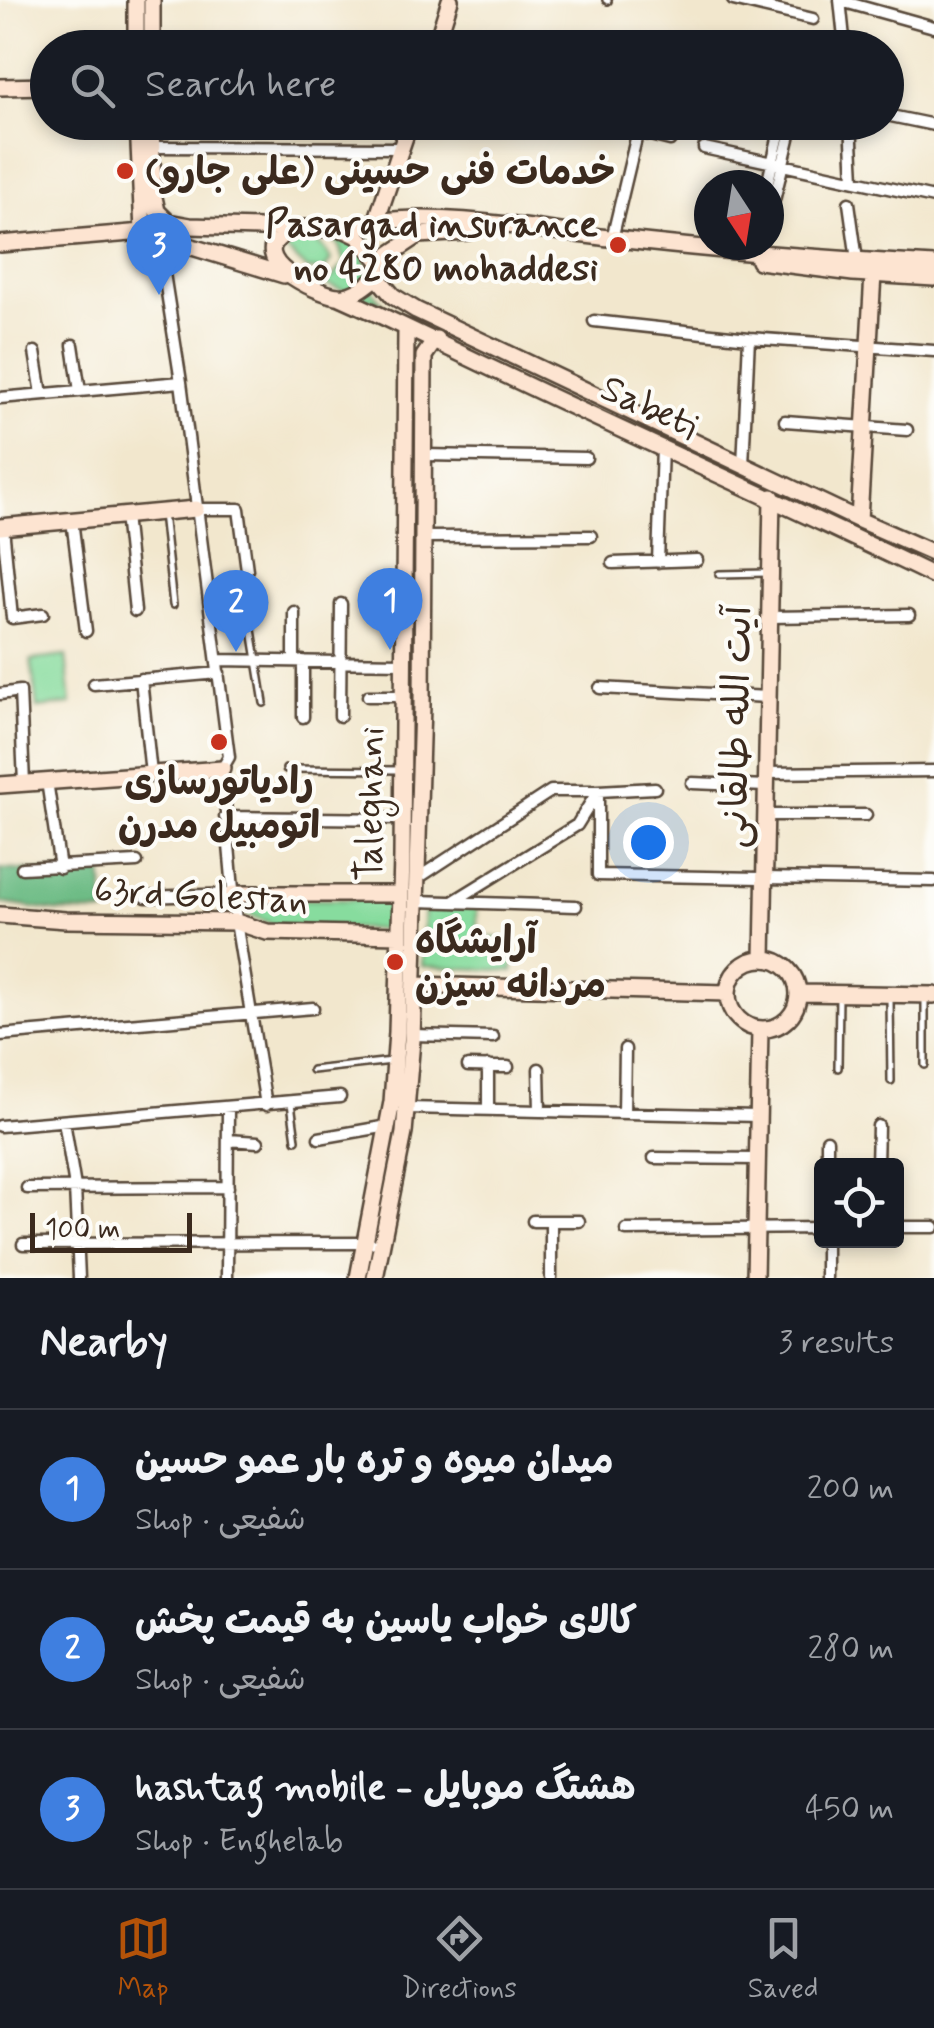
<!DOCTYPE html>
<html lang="en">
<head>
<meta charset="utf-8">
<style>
  body { margin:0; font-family:Mynerve,"Playpen Sans Arabic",sans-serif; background:#20242c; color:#f1f3f6 }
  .controls { position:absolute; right:30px; bottom:30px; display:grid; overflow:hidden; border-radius:10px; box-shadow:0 5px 15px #0003 }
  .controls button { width:90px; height:90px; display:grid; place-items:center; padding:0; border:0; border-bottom:2px solid #363941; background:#171b24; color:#f1f3f6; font:50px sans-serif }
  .compass { position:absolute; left:694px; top:170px; width:90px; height:90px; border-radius:50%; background:#171b24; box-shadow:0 5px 15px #0003; rotate:168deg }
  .scale { position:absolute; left:30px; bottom:25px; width:162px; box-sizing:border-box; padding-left:10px; border:5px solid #3b2a1e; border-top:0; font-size:28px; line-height:35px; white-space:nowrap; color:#3b2a1e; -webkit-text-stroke:8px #fdfcf7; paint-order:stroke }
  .you { position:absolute; left:648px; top:842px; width:35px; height:35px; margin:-25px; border:8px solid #fff; border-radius:50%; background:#1a73e8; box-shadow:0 0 0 15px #1a73e833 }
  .badge { display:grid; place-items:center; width:65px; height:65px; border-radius:50%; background:#b45309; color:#fff; font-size:32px; font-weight:700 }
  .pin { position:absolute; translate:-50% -82px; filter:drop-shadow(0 2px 5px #0008) }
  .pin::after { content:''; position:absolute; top:52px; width:35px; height:30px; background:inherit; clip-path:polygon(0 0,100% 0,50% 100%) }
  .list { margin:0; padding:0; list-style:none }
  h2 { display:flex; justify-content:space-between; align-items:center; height:130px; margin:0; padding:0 40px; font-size:42px }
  h2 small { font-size:32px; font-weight:400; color:#9ea1a6 }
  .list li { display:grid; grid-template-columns:65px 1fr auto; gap:30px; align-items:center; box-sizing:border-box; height:160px; padding:0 40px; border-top:2px solid #363941 }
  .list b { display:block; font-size:38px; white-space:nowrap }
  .list p { margin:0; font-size:32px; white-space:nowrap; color:#9ea1a6 }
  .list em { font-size:32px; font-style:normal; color:#9ea1a6 }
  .icon { flex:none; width:55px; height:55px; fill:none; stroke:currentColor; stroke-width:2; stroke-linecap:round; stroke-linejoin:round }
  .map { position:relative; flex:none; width:934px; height:1278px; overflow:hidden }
  .search { position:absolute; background:#171b24; box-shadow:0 5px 15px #0003; left:30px; right:30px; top:30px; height:110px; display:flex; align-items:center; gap:25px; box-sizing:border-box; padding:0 35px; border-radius:55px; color:#9ea1a6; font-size:38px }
  .sheet { height:610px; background:#171b24 }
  nav { display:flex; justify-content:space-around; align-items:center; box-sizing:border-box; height:140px; border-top:2px solid #363941; background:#171b24; font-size:28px; color:#9ea1a6 }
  nav a { display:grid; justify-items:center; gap:5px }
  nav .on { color:#b45309 }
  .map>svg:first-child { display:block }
  .green { fill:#87dc9e; stroke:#61835e; stroke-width:2.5 }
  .forest { fill:#6dbc85; stroke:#547352; stroke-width:2.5 }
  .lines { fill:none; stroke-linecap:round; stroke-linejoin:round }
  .lane-casing { stroke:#564638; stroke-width:10 }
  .street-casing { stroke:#564638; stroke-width:15 }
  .secondary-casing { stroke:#564638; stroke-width:20 }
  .lane { stroke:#fff; stroke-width:5 }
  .street { stroke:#fff; stroke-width:10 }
  .secondary { stroke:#fde4d1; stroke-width:15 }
  .poi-dot { fill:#c8321e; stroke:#fdfcf7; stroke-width:4 }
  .labels { text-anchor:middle; stroke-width:8; stroke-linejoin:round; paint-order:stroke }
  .poi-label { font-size:38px; font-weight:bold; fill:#3b2a1e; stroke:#fdfcf7; text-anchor:start }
  .street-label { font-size:38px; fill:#3b2a1e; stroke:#fdfcf7 }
</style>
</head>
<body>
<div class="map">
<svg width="934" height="1278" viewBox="0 0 934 1278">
  <rect width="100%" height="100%" fill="#fdfcf7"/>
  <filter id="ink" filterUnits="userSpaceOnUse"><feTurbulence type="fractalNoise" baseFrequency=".01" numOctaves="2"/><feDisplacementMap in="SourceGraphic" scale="20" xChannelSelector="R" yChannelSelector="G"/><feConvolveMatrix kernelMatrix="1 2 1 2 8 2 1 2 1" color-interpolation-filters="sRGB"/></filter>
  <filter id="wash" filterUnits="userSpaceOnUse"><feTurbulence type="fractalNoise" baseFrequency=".0048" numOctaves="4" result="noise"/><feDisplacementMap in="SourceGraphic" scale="40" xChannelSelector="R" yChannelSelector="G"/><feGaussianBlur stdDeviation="2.25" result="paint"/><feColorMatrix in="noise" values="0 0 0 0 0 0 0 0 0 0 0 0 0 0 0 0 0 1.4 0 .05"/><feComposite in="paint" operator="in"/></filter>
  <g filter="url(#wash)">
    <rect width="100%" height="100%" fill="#f2e7cd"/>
    <path class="green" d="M373,226C362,256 359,280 383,304L321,283L335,275L344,263L339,246L327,233Z
      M251,230C281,233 317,228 331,260L324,270H308L278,242Z
      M66,656L71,704L37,708L31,660Z
      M273,899L395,900L394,930L275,925L237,910Z
      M424,904L477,905V937L513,939V971L422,966Z"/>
    <path class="forest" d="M102,868L105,913L52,911L0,903V869L50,872Z"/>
  </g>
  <g filter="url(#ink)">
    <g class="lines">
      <g class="lane-casing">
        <path id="lane" d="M606,0L608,1
          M163,513L173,605
          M719,574L767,573
          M247,599L264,703
          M286,769L400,770
          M890,999L891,1081
          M925,1065V998
          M838,1068L839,996
          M312,1070L392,1061
          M291,1103L296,1140"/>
      </g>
      <g class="street-casing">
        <path id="street" d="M733,0L813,19
          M840,0L845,48
          M841,1L934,27
          M886,115L934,125
          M851,122L854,180
          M618,127L670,140
          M151,147L401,148
          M704,148L934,198
          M767,185L782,122
          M849,203L857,260
          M769,221L793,122
          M158,235L181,382L229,757L222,769L236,922L266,1105
          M612,239L640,122
          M594,321L749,338L934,351
          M73,345L80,391
          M35,352L42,394
          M0,398L181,382
          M785,421L907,430
          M424,455L586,458
          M743,465L749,338
          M196,509H239L247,570
          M125,515L135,611
          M72,520L86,631
          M3,527L12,618L43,614
          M423,537L591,536
          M658,562L662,447
          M613,563L697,560
          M769,617L909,615
          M217,660L403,663
          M294,661V612
          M141,679L151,774
          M94,684L219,673
          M600,688L768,697
          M0,694L20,691L24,783
          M368,696H403
          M340,716L341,604
          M303,717V661
          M766,773L934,771
          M47,781L60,868
          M692,783L766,786
          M655,788L598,791V875L934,881
          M765,815H866
          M225,817L402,819
          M22,868L137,862
          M418,878L551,791H598L577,825L454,901
          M146,897L233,894
          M417,901L576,906
          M0,1035L313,1008
          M412,1035L493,1037
          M468,1066L508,1067
          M539,1069L540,1111
          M406,1108L758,1116
          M488,1110V1066
          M624,1113L625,1049
          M64,1121L75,1187L79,1278
          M0,1126L340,1097
          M319,1138L388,1126
          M228,1140L258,1142
          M654,1158L758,1159
          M827,1166V1140
          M877,1166L878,1126
          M27,1188L228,1187
          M533,1221H579
          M896,1227H934
          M626,1230L822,1228
          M23,1244L371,1243
          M227,1278L228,1108
          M551,1278V1221
          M826,1278V1240"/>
      </g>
      <g class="secondary-casing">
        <path id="secondary" d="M136,0V48
          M152,48V0
          M435,48L450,0
          M0,87L48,86
          M138,122L143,232
          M151,122L153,193L157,211L168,222L190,226L294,229
          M376,222L410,122
          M343,229L358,236L380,261L377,277C366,286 352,298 337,296C316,293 242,258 286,233C303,223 327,231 346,229C356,227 365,223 375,222C448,212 537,230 609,238C717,251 826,259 934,265
          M0,244L143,232L284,275
          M380,261L419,235L468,232
          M759,261L853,273L934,278
          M377,277L393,296L416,310L859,520L934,553
          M338,296C399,323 458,353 518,381C656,447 796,509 934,576
          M859,520L873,274
          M0,527L196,509
          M0,785L222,769
          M233,894H401
          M0,915L66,920L236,922L267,932L399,935
          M763,958L772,497
          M728 994a35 35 0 1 1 70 0a35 35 0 1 1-70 0Z
          M415,985L727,993
          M798,993L934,995
          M358,1278L392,1102L397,1032L402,857L406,328
          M375,1278L404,1133L412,1040L422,705L424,356L436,339
          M755,1278L760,1029"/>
      </g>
      <use href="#lane" class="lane"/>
      <use href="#street" class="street"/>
      <use href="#secondary" class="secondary"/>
    </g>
  </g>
  <g class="poi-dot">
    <circle cx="125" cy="171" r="10"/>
    <circle cx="618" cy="245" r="10"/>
    <circle cx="219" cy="742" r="10"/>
    <circle cx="395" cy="962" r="10"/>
  </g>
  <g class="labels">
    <g class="poi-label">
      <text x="145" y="184">خدمات فنی حسینی (علی جارو)</text>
      <text x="598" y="236" text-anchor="end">Pasargad insurance<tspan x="598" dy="44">no 4280 mohaddesi</tspan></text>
      <text x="219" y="794" text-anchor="middle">رادیاتورسازی<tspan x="219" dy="44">اتومبیل مدرن</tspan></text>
      <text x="415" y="953">آرایشگاه<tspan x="415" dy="44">مردانه سیزن</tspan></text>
    </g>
    <g class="street-label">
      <text transform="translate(650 406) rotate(25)" y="13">Sabeti</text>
      <text transform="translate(735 727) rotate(-89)" y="13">آیت الله طالقانی</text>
      <text transform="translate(369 804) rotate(-89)" y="13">Taleghani</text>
      <text transform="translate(201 894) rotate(3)" y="13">63rd Golestan</text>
    </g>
  </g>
</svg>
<div class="controls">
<button><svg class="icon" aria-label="locate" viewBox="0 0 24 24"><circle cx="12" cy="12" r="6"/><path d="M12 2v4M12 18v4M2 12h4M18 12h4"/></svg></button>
</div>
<svg class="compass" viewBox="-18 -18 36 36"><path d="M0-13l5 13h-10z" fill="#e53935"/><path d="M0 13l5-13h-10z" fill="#9ea1a6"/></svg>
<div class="scale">100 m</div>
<div class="you"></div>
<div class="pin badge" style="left:390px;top:650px;background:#3f7fe0">1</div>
<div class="pin badge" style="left:236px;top:652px;background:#3f7fe0">2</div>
<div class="pin badge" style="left:159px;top:295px;background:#3f7fe0">3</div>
<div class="search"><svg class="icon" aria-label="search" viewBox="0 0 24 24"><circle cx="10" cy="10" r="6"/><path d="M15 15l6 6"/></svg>Search here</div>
</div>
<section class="sheet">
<h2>Nearby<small>3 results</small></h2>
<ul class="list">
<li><span class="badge" style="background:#3f7fe0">1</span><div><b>میدان میوه و تره بار عمو حسین</b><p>Shop · شفیعی</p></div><em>200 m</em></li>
<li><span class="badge" style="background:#3f7fe0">2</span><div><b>کالای خواب یاسین به قیمت پخش</b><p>Shop · شفیعی</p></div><em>280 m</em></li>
<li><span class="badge" style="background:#3f7fe0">3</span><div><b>hashtag mobile - هشتگ موبایل</b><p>Shop · Enghelab</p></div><em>450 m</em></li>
</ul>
</section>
<nav>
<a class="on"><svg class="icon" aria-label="map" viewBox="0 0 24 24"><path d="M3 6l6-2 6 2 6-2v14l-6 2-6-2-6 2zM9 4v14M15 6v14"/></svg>Map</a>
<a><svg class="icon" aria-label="directions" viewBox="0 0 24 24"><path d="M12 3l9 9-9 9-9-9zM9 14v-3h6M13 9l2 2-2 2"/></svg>Directions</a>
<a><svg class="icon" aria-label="saved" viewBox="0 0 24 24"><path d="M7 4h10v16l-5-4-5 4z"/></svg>Saved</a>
</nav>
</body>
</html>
